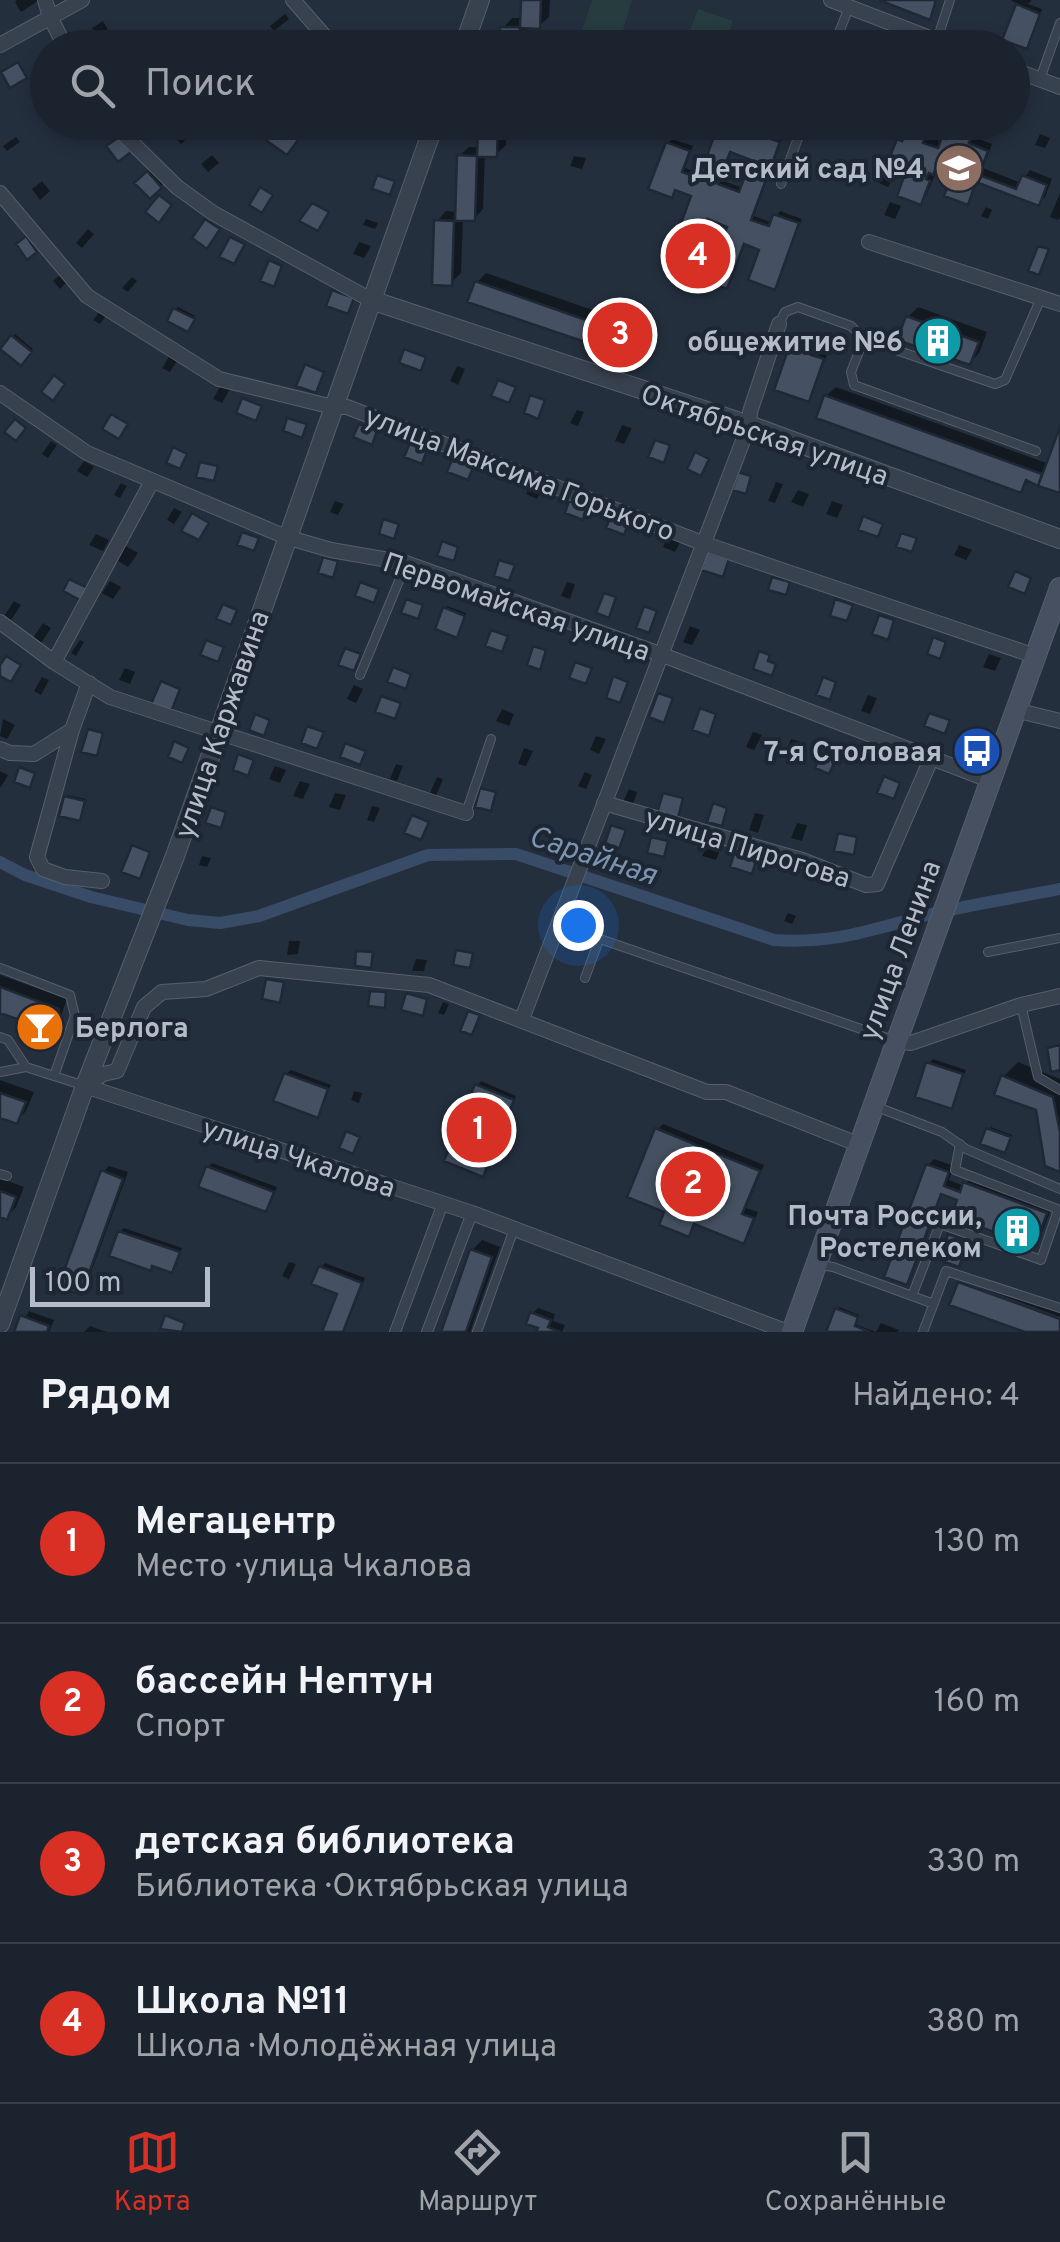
<!DOCTYPE html>
<html lang="ru">
<head>
<meta charset="utf-8">
<style>
  body { margin:0; font-family:Overpass,sans-serif; background:#242b36; color:#f1f3f6 }
  .scale { position:absolute; left:30px; bottom:25px; width:180px; box-sizing:border-box; padding-left:10px; border:5px solid #b4bcc9; border-top:0; font-size:28px; line-height:35px; white-space:nowrap; color:#b4bcc9; -webkit-text-stroke:8px #1d2633; paint-order:stroke }
  .you { position:absolute; left:578px; top:925px; width:35px; height:35px; margin:-25px; border:8px solid #fff; border-radius:50%; background:#1a73e8; box-shadow:0 0 0 15px #1a73e833 }
  .badge { display:grid; place-items:center; width:65px; height:65px; border-radius:50%; background:#d93025; color:#fff; font-size:32px; font-weight:700 }
  .pin { position:absolute; translate:-50% -50%; border:5px solid #fff; box-shadow:0 2px 10px #0006 }
  .list { margin:0; padding:0; list-style:none }
  h2 { display:flex; justify-content:space-between; align-items:center; height:130px; margin:0; padding:0 40px; font-size:42px }
  h2 small { font-size:32px; font-weight:400; color:#a0a4aa }
  .list li { display:grid; grid-template-columns:65px 1fr auto; gap:30px; align-items:center; box-sizing:border-box; height:160px; padding:0 40px; border-top:2px solid #39404a }
  .list b { display:block; font-size:38px; white-space:nowrap }
  .list p { margin:0; font-size:32px; white-space:nowrap; color:#a0a4aa }
  .list em { font-size:32px; font-style:normal; color:#a0a4aa }
  .icon { flex:none; width:55px; height:55px; fill:none; stroke:currentColor; stroke-width:2; stroke-linecap:round; stroke-linejoin:round }
  .map { position:relative; flex:none; width:1060px; height:1332px; overflow:hidden }
  .search { position:absolute; background:#1b232e; box-shadow:0 5px 15px #0003; left:30px; right:30px; top:30px; height:110px; display:flex; align-items:center; gap:25px; box-sizing:border-box; padding:0 35px; border-radius:55px; color:#a0a4aa; font-size:38px }
  .sheet { height:770px; background:#1b232e }
  nav { display:flex; justify-content:space-around; align-items:center; box-sizing:border-box; height:140px; border-top:2px solid #39404a; background:#1b232e; font-size:28px; color:#a0a4aa }
  nav a { display:grid; justify-items:center; gap:5px }
  nav .on { color:#d93025 }
  .map>svg:first-child { display:block }
  .green { fill:#263c3f }
  .shadow { fill:#0007; fill-rule:evenodd }
  .lines { fill:none; stroke-linecap:round; stroke-linejoin:round }
  .canal { stroke:#394c67; stroke-width:12 }
  .building { fill:#455162; stroke:#1f2835; stroke-width:2.5; fill-rule:evenodd }
  .service-casing { stroke:#565f6c; stroke-width:10 }
  .pedestrian-casing { stroke:#565f6c; stroke-width:12 }
  .minor-casing { stroke:#565f6c; stroke-width:16 }
  .tertiary-casing { stroke:#565f6c; stroke-width:20 }
  .secondary-casing { stroke:#565f6c; stroke-width:22 }
  .service { stroke:#38414e; stroke-width:8 }
  .pedestrian { stroke:#38414e; stroke-width:10 }
  .minor { stroke:#38414e; stroke-width:14 }
  .tertiary { stroke:#38414e; stroke-width:18 }
  .secondary { stroke:#465061; stroke-width:20 }
  .labels { text-anchor:middle; stroke-width:8; stroke-linejoin:round; paint-order:stroke }
  .poi-label { font-size:28px; font-weight:bold; fill:#b4bcc9; stroke:#1d2633; text-anchor:end }
  .street-label { font-size:28px; fill:#b4bcc9; stroke:#1d2633 }
  .water-label { font-size:30px; font-style:italic; fill:#7c92b1; stroke:#1d2633 }
</style>
</head>
<body>
<div class="map">
<svg width="1060" height="1332" viewBox="0 0 1060 1332">
  <rect width="100%" height="100%" fill="#242f3e"/>
  <path class="green" d="M592,0H632L618,47H577Z
    M698,9L733,21L723,47H684Z"/>
  <path class="shadow" d="M17,0H38V1L21,12L15,2Z
    M524,0H550L549,17L539,26H528V48H502L503,28L512,18H523Z
    M1011,0H1032L1028,4L1042,9L1027,46L1005,39L1018,5Z
    M285,14L289,19L274,31L270,26Z
    M103,21L108,30L98,37L92,28Z
    M308,36L312,40L305,48H298Z
    M283,122L301,132L289,150L270,141Z
    M480,122H506V145L496,154H485L483,209L474,219L463,218L461,273L451,283L437,221L446,211L458,212L459,156L469,147H480Z
    M722,122H740L782,138L754,216L773,223L780,211L802,219L774,287L762,248L746,242L727,286L668,265L694,194L677,188L671,195L668,143L672,139L693,146L685,168L703,174ZM732,150L754,159L743,188L721,180ZM709,217L730,226L718,255L697,246Z
    M906,122H933L927,137L943,142L951,132L950,122H979L973,137L992,144L983,168L1021,183L1030,170L1052,179L1045,197L1039,203L979,180L967,202L957,170L939,166L931,174L935,175L926,196L920,202L899,140L906,133Z
    M989,122L1000,124L997,131L987,128Z
    M186,126L193,133L181,144L174,137Z
    M1040,134L1050,138L1045,148L1035,145Z
    M16,137L20,142L7,151L3,146Z
    M212,155L219,163L208,172L201,164Z
    M574,156L586,158L582,169L570,166Z
    M150,171L163,184L150,196L138,183Z
    M882,172L893,177L888,187L877,182Z
    M42,181L50,191L40,200L32,189Z
    M1060,193V218L1058,220L1050,217Z
    M890,202L901,206L895,219L884,215Z
    M986,207L992,210L988,219L981,216Z
    M366,219L378,223L375,229L363,225Z
    M88,229L94,234L82,248L76,243Z
    M359,242L371,246L364,258L353,254Z
    M62,273L68,281L60,289L53,281Z
    M486,273L607,315L613,303L650,316L639,351L635,355L470,301L477,282Z
    M132,277L137,281L128,292L122,288Z
    M178,307L195,316L190,326L175,310Z
    M918,307L987,332L979,353L970,363L908,317Z
    M101,310L107,314L100,324L93,320Z
    M15,334L33,349L21,363L3,348Z
    M811,337L817,340L813,351L827,355L809,399L791,349L796,344L804,348Z
    M170,355L178,359L170,372L162,368Z
    M457,366L465,369L458,385L450,381Z
    M221,385L230,389L222,403L213,399Z
    M836,387L1049,464L1060,434V491L1031,479L1020,490L826,396Z
    M577,410L584,412L578,426L570,423Z
    M622,425L632,428L624,444L615,441Z
    M51,441L57,445L48,458L42,454Z
    M84,461L94,467L87,477L77,471Z
    M776,482L783,484L775,503L768,501Z
    M121,483L127,486L120,498L114,495Z
    M531,484L543,488L537,499L526,494Z
    M798,490L809,494L803,507L791,502Z
    M335,501L344,504L338,515L330,512Z
    M832,501L843,505L837,518L826,514Z
    M174,508L182,512L174,524L167,520Z
    M96,534L109,540L103,551L89,545Z
    M667,537L682,539L675,552L663,547Z
    M124,545L138,553L128,567L115,559Z
    M959,545L972,550L966,560L954,555Z
    M110,581L121,587L113,599L102,593Z
    M567,582L575,584L570,599L561,596Z
    M14,601L21,605L11,620L4,616Z
    M447,606L466,613L459,632L445,609Z
    M43,623L51,628L41,643L33,638Z
    M690,626L700,630L692,645L683,642Z
    M80,640L84,642L76,656L71,653Z
    M989,654L1001,658L995,671L983,667Z
    M125,668L135,672L130,684L119,680Z
    M42,677L49,680L41,695L34,691Z
    M354,685L363,689L356,703L347,699Z
    M868,695L877,698L870,714L861,711Z
    M502,709L514,714L509,726L496,721Z
    M3,719L15,725L7,739L0,736Z
    M753,732L762,735L754,750L746,747Z
    M596,736L606,739L599,754L590,750Z
    M791,739L801,742L794,757L785,754Z
    M524,748L533,751L526,766L518,764Z
    M396,764L403,766L397,781L390,779Z
    M275,766L286,770L280,783L269,779Z
    M0,771L8,775L1,787H0Z
    M585,772L592,775L586,789L578,786Z
    M437,777L443,779L436,796L430,793Z
    M300,781L310,784L303,799L293,796Z
    M629,789L637,792L633,805L622,804Z
    M335,793L346,795L340,810L329,807Z
    M68,795L86,799L80,818L66,797Z
    M372,806L380,808L374,822L367,820Z
    M755,813L764,815L758,833L749,830Z
    M797,823L807,825L802,841L791,838Z
    M708,844L721,848L716,860L702,856Z
    M202,856L211,858L207,867L199,865Z
    M788,913L796,916L792,924L784,921Z
    M289,941H300L298,954L287,955Z
    M416,959L427,960L424,971H412Z
    M0,975L67,999L60,1019L50,1028L0,1010Z
    M443,1002L449,1004L444,1015L438,1013Z
    M933,1059L966,1070L951,1106L929,1064Z
    M1018,1062L1060,1079V1169L1038,1108L1003,1077Z
    M291,1070L331,1085L317,1115L286,1074Z
    M0,1080L34,1092L26,1111L17,1121L0,1115Z
    M481,1081L516,1096L482,1174L477,1086Z
    M354,1091L362,1093L359,1103L351,1100Z
    M663,1124L764,1165L746,1208L758,1212L749,1235L743,1241L697,1222L689,1234L667,1211L657,1130Z
    M991,1127L1012,1135L1007,1148L989,1129Z
    M934,1159L954,1166L949,1180L964,1186L971,1177L1052,1207L1040,1238L1034,1244L960,1198L943,1192L912,1276L906,1282L928,1165Z
    M212,1163L277,1187L270,1205L265,1209L208,1168Z
    M109,1166L128,1172L86,1286L80,1292L103,1172Z
    M0,1178L24,1187L16,1207L7,1217L0,1215Z
    M124,1228L182,1248L176,1266L172,1270L154,1264L150,1268L120,1232Z
    M482,1240L500,1247L470,1332H443L472,1250Z
    M289,1262L296,1264L289,1279L282,1276Z
    M325,1263L365,1278L344,1332H324L340,1292L321,1267Z
    M970,1273L1060,1307V1317L962,1281Z
    M839,1307L859,1315L855,1324L876,1332L881,1323L899,1330L898,1332H829Z
    M538,1308L555,1314L553,1321L565,1325L562,1332H539L541,1327L532,1314Z
    M29,1311L54,1320L49,1332H17Z
    M90,1326L107,1332H84Z"/>
  <g class="lines">
    <path class="canal" d="M0,862L25,875L91,897L188,920L220,923L259,916L428,855L516,854L774,940C836,944 869,930 928,915C971,904 1016,898 1060,889"/>
  </g>
  <path class="building" d="M521,0H541L540,29L520,28Z
    M879,0H936L930,20Z
    M1016,4L1040,14L1027,49L1002,40Z
    M500,27H520L519,48H499Z
    M18,62L27,78L10,88L1,72Z
    M280,122L301,136L287,155L267,141Z
    M478,122H498L497,157H477Z
    M719,122L780,142L751,220L769,226L773,214L799,223L775,290L748,280L759,250L744,244L727,289L665,267L691,196L675,190L672,198L648,189L666,142L690,151L682,172L699,178ZM730,152L751,160L739,192L718,184ZM707,219L727,227L714,259L694,251Z
    M903,122H930L923,143L938,148L942,137L946,139L948,133L944,132L948,122H977L969,143L988,151L979,175L1016,189L1022,175L1047,185L1039,206L976,182L968,205L944,196L953,172L937,165L933,175L929,173L926,179L930,181L921,205L897,196L906,171L887,164L897,139L902,141L904,135L899,133Z
    M119,137L131,152L118,162L106,146Z
    M457,155L477,156L475,221H455Z
    M147,171L162,188L150,199L134,183Z
    M377,175L395,181L390,195L372,189Z
    M260,187L273,195L262,213L249,205Z
    M159,195L172,205L159,223L145,212Z
    M312,203L329,212L318,231L299,221Z
    M205,219L220,229L207,249L192,238Z
    M434,220L454,221L452,286L432,285Z
    M26,236L37,252L27,260L16,244Z
    M230,237L245,244L234,264L219,257Z
    M1038,246L1049,249L1039,275L1028,271Z
    M269,260L282,266L274,287L260,281Z
    M475,281L600,325L594,345L467,302Z
    M332,290L354,298L348,314L326,306Z
    M607,306L647,320L635,358L594,345Z
    M173,308L195,319L188,332L167,321Z
    M906,316L979,342L970,365L897,340Z
    M11,335L32,352L21,366L0,349Z
    M804,340L815,344L811,355L824,359L809,402L774,390L789,347L800,351Z
    M404,349L426,357L421,371L399,363Z
    M305,364L324,372L316,393L296,386Z
    M54,375L65,384L53,401L41,392Z
    M498,380L516,387L509,403L491,396Z
    M530,395L545,400L538,419L524,413Z
    M824,395L1042,474L1038,486L1026,480L1021,493L816,418Z
    M242,398L262,406L256,421L236,413Z
    M111,414L128,424L119,439L102,429Z
    M287,418L307,424L302,438L283,431Z
    M15,419L26,428L16,441L4,432Z
    M359,424L377,431L372,445L353,437Z
    M1060,427V493L1038,486Z
    M655,440L670,445L664,463L648,457Z
    M410,443L427,450L422,464L404,457Z
    M173,447L187,454L180,469L166,463Z
    M695,452L709,459L701,476L687,469Z
    M453,457L474,465L468,480L447,472Z
    M200,462L218,466L214,481L196,477Z
    M738,472L751,476L746,494L732,490Z
    M569,501L587,507L583,520L565,513Z
    M192,513L209,523L199,540L181,531Z
    M611,515L629,522L624,535L606,528Z
    M863,516L883,524L878,537L858,530Z
    M383,519L399,524L394,539L379,534Z
    M242,532L259,538L254,551L237,545Z
    M901,533L917,538L912,552L896,547Z
    M442,541L458,547L454,561L437,556Z
    M707,552L729,559L723,577L701,570Z
    M323,557L338,561L333,578L318,573Z
    M499,560L515,565L509,581L494,576Z
    M1015,571L1031,578L1025,594L1008,587Z
    M772,577L790,582L786,595L768,590Z
    M69,579L88,588L82,601L63,591Z
    M360,582L379,589L374,603L355,596Z
    M604,593L616,597L609,618L596,613Z
    M406,599L423,605L418,619L401,613Z
    M835,599L853,605L847,621L830,616Z
    M223,604L237,610L231,625L216,619Z
    M644,606L657,611L649,633L636,628Z
    M443,607L465,616L457,638L435,629Z
    M879,615L894,620L888,640L872,634Z
    M491,630L508,636L502,652L485,646Z
    M933,637L946,642L940,659L927,654Z
    M206,640L224,647L218,662L200,655Z
    M533,646L546,650L540,670L527,665Z
    M345,648L361,654L354,671L338,665Z
    M759,651L770,655L768,661L776,664L772,676L753,669Z
    M6,656L21,665L11,682L0,676V665Z
    M575,662L592,668L586,684L569,678Z
    M393,667L411,674L406,689L387,682Z
    M613,676L628,682L620,703L606,698Z
    M823,677L836,682L830,700L816,695Z
    M161,681L180,689L171,712L151,704Z
    M658,693L673,698L664,723L649,717Z
    M381,696L401,703L395,719L375,712Z
    M700,708L716,714L709,736L692,730Z
    M929,713L950,720L945,734L924,726Z
    M255,714L270,720L264,736L249,730Z
    M307,726L324,732L317,749L301,743Z
    M88,729L103,733L97,756L81,752Z
    M174,741L189,748L182,763L168,757Z
    M345,743L366,751L360,765L340,757Z
    M821,753L836,759L829,774L815,768Z
    M238,754L254,760L248,776L233,770Z
    M19,767L35,773L30,788L14,782Z
    M884,776L900,783L894,799L877,793Z
    M480,788L496,792L491,811L475,807Z
    M663,793L683,798L678,818L657,813Z
    M64,796L85,801L80,821L59,816Z
    M713,803L727,808L722,826L707,822Z
    M211,807L226,812L221,828L205,823Z
    M412,815L429,822L421,840L404,833Z
    M611,825L626,830L619,849L605,843Z
    M838,833L857,837L854,855L834,851Z
    M651,837L668,841L664,857L647,853Z
    M132,845L150,852L140,879L121,872Z
    M734,854L756,861L752,874L730,867Z
    M456,950L473,953L470,968L453,965Z
    M356,951L373,952L371,968L355,966Z
    M266,979L284,982L280,1003L262,999Z
    M0,987L59,1009L51,1031L0,1013Z
    M370,991L386,992L385,1008L368,1006Z
    M406,993L427,999L423,1016L401,1010Z
    M468,1011L480,1015L472,1035L460,1031Z
    M1060,1045V1070L1051,1072L1047,1048Z
    M926,1062L963,1074L952,1109L915,1097Z
    M284,1073L328,1089L318,1118L273,1101Z
    M1001,1075L1053,1097L1060,1132V1172L1045,1166L1036,1110L994,1095Z
    M475,1084L514,1100L483,1177L444,1161Z
    M0,1093L26,1102L17,1124L0,1118Z
    M655,1128L760,1171L742,1214L754,1218L744,1244L694,1224L689,1237L659,1225L664,1212L627,1197Z
    M986,1128L1011,1137L1005,1153L980,1144Z
    M346,1131L360,1137L353,1154L339,1148Z
    M926,1164L949,1172L944,1186L960,1192L963,1182L1047,1213L1035,1247L951,1216L957,1200L941,1194L907,1285L884,1277Z
    M206,1166L274,1192L266,1212L198,1187Z
    M101,1170L123,1179L81,1295L58,1287Z
    M0,1191L16,1197L7,1220L0,1217Z
    M118,1231L180,1252L172,1273L152,1266L151,1271L109,1256Z
    M948,1234L968,1241L959,1267L939,1260Z
    M470,1249L492,1257L466,1332H441Z
    M319,1266L362,1283L343,1332H322L337,1294L311,1284Z
    M958,1282L1060,1319V1332H1025L949,1305Z
    M835,1308L858,1317L855,1326L870,1332H826Z
    M530,1312L551,1320L548,1327L560,1332H536L538,1328L526,1324Z
    M20,1315L49,1326L47,1332H14Z
    M165,1315L185,1323L182,1332L160,1329Z"/>
  <g class="lines">
    <g class="service-casing">
      <path id="service" d="M937,40L950,0
        M833,48L849,7
        M1040,79L1060,23
        M781,184L804,122
        M779,324L785,312L798,307L851,326L864,339L851,372L854,385L1036,451
        M864,339L995,384L1005,380L1041,298
        M360,675L406,564
        M466,813L491,739
        M574,930L896,1041
        M988,952L1060,938
        M0,968L70,995L75,1016L54,1076
        M585,978L599,940
        M1021,1005L1038,1077L1060,1090
        M0,1037L8,1040L26,1067
        M0,1072L26,1067L85,1086
        M877,1107L942,1132L966,1149L1060,1189
        M960,1144L955,1170L1060,1210
        M0,1174L7,1176
        M820,1265L833,1267L934,1304
        M912,1296L940,1224L1041,1260L1058,1210
        M477,1332L514,1229
        M923,1332L946,1271L1060,1308"/>
    </g>
    <g class="pedestrian-casing">
      <path id="pedestrian" d="M395,1332L443,1203
        M427,1332L472,1213"/>
    </g>
    <g class="minor-casing">
      <path id="minor" d="M45,0L50,17L66,48
        M293,0L328,40L343,48
        M831,0L956,48
        M0,45L82,0
        M1012,69L1060,87
        M111,122L177,187L213,213L371,300
        M0,193L87,296L219,379L333,407H347L705,544L1035,656
        M869,242L1060,304
        M0,393L87,453L286,537L331,550L406,563L660,654L989,780
        M0,622L54,662L110,697L466,813
        M54,662L151,483
        M1015,710L1060,721
        M72,730L37,857L43,869L65,877L102,881
        M0,749L10,753L34,754L72,730L89,683
        M604,803L802,860L866,885L877,884L931,759
        M522,1019L749,425L750,412L779,324
        M896,1041L911,1043L1021,1005L1060,996
        M85,1086L103,1074L117,1071L144,1007L162,992L206,989L259,968L429,985L707,1092H726L860,1145
        M85,1086L472,1213L788,1332"/>
    </g>
    <g class="tertiary-casing">
      <path id="tertiary" d="M463,48L480,0
        M371,300L749,425L1060,539
        M0,1324L85,1086L175,856L435,122"/>
    </g>
    <g class="secondary-casing">
      <path id="secondary" d="M792,1332L1060,588"/>
    </g>
    <use href="#service" class="service"/>
    <use href="#pedestrian" class="pedestrian"/>
    <use href="#minor" class="minor"/>
    <use href="#tertiary" class="tertiary"/>
    <use href="#secondary" class="secondary"/>
  </g>
  <defs>
    <g id="school-disc" transform="scale(2.5)"><circle r="9.5" fill="#8d6e63" stroke="#1d2633"/><path d="M0-5L7-2L0 1L-7-2ZM-4 1L0 2.5L4 1V4Q0 6-4 4Z" fill="#fff"/></g>
    <g id="building-disc" transform="scale(2.5)"><circle r="9.5" fill="#0f9aa8" stroke="#1d2633"/><path d="M-4-6H4V6H1V3H-1V6H-4ZM-2.5-4.3h1.7v1.8h-1.7ZM.8-4.3h1.7v1.8H.8ZM-2.5-1h1.7V.8h-1.7ZM.8-1h1.7V.8H.8Z" fill="#fff"/></g>
    <g id="bus-disc" transform="scale(2.5)"><circle r="9.5" fill="#1a4fb4" stroke="#1d2633"/><path d="M-5-6H5V4H4V6H2V4H-2V6H-4V4H-5ZM-3.5-4V0h7V-4ZM-3.5 1.2v1.5H-2V1.2ZM2 1.2v1.5H3.5V1.2Z" fill="#fff"/></g>
    <g id="bar-disc" transform="scale(2.5)"><circle r="9.5" fill="#e8710a" stroke="#1d2633"/><path d="M-6-5H6L.8 .8V4.5H3.5V6h-7V4.5H-.8V.8Z" fill="#fff"/></g>
  </defs>
  <g fill-rule="evenodd">
    <use href="#school-disc" x="959" y="168"/>
    <use href="#building-disc" x="938" y="341"/>
    <use href="#bus-disc" x="977" y="751"/>
    <use href="#bar-disc" x="40" y="1027"/>
    <use href="#building-disc" x="1017" y="1231"/>
  </g>
  <g class="labels">
    <g class="poi-label">
      <text x="924" y="178">Детский сад №4</text>
      <text x="903" y="351">общежитие №6</text>
      <text x="942" y="761">7-я Столовая</text>
      <text x="75" y="1037" text-anchor="start">Берлога</text>
      <text x="982" y="1225">Почта России,<tspan x="982" dy="32">Ростелеком</tspan></text>
    </g>
    <g class="street-label">
      <text transform="translate(765 434) rotate(19)" y="10">Октябрьская улица</text>
      <text transform="translate(520 473) rotate(21)" y="10">улица Максима Горького</text>
      <text transform="translate(517 606) rotate(19)" y="10">Первомайская улица</text>
      <text transform="translate(221 724) rotate(-71)" y="10">улица Каржавина</text>
      <text transform="translate(748 847) rotate(17)" y="10">улица Пирогова</text>
      <text transform="translate(899 950) rotate(-70)" y="10">улица Ленина</text>
      <text transform="translate(299 1157) rotate(18)" y="10">улица Чкалова</text>
    </g>
    <g class="water-label">
      <text transform="translate(593 855) rotate(18)" y="10">Сарайная</text>
    </g>
  </g>
</svg>
<div class="scale">100 m</div>
<div class="you"></div>
<div class="pin badge" style="left:479px;top:1130px">1</div>
<div class="pin badge" style="left:693px;top:1184px">2</div>
<div class="pin badge" style="left:620px;top:335px">3</div>
<div class="pin badge" style="left:698px;top:256px">4</div>
<div class="search"><svg class="icon" aria-label="search" viewBox="0 0 24 24"><circle cx="10" cy="10" r="6"/><path d="M15 15l6 6"/></svg>Поиск</div>
</div>
<section class="sheet">
<h2>Рядом<small>Найдено: 4</small></h2>
<ul class="list">
<li><span class="badge">1</span><div><b>Мегацентр</b><p>Место · улица Чкалова</p></div><em>130 m</em></li>
<li><span class="badge">2</span><div><b>бассейн Нептун</b><p>Спорт</p></div><em>160 m</em></li>
<li><span class="badge">3</span><div><b>детская библиотека</b><p>Библиотека · Октябрьская улица</p></div><em>330 m</em></li>
<li><span class="badge">4</span><div><b>Школа №11</b><p>Школа · Молодёжная улица</p></div><em>380 m</em></li>
</ul>
</section>
<nav>
<a class="on"><svg class="icon" aria-label="map" viewBox="0 0 24 24"><path d="M3 6l6-2 6 2 6-2v14l-6 2-6-2-6 2zM9 4v14M15 6v14"/></svg>Карта</a>
<a><svg class="icon" aria-label="directions" viewBox="0 0 24 24"><path d="M12 3l9 9-9 9-9-9zM9 14v-3h6M13 9l2 2-2 2"/></svg>Маршрут</a>
<a><svg class="icon" aria-label="saved" viewBox="0 0 24 24"><path d="M7 4h10v16l-5-4-5 4z"/></svg>Сохранённые</a>
</nav>
</body>
</html>
